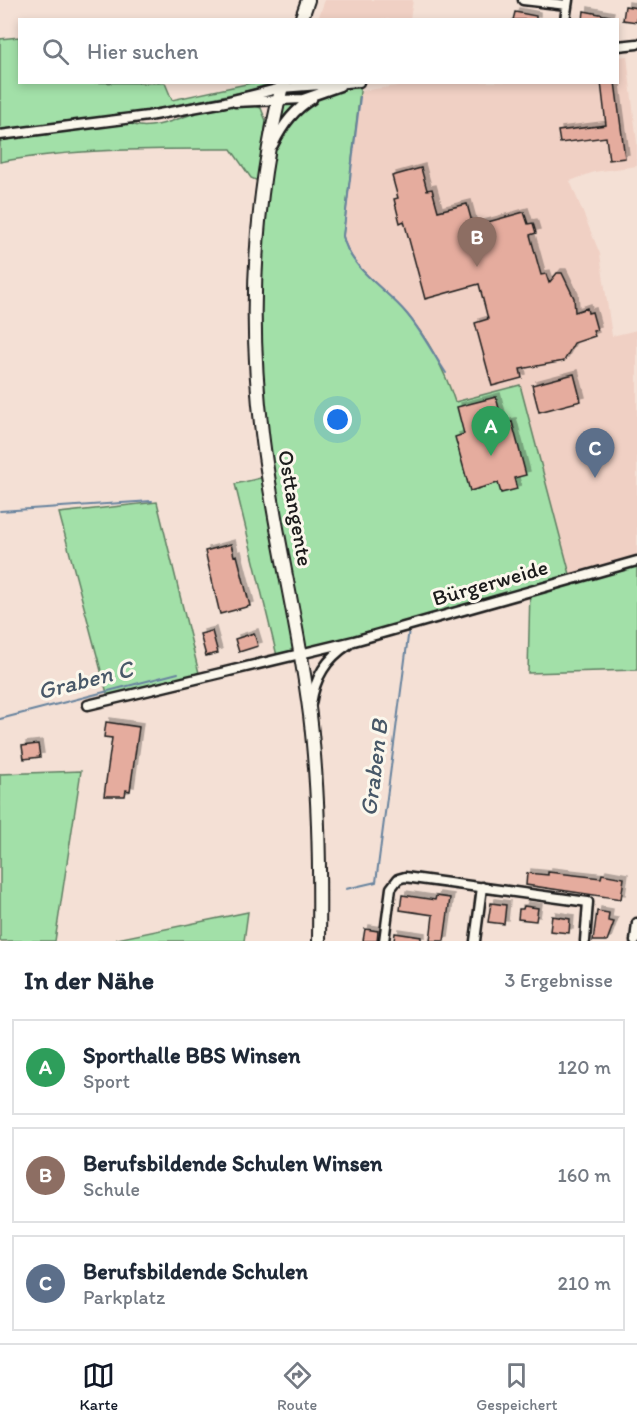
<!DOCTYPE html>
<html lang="de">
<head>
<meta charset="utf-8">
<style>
  body { margin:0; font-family:Itim,sans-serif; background:#f6f6f7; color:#1f2937 }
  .you { position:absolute; left:338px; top:420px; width:21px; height:21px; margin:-15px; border:4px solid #fff; border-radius:50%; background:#1a73e8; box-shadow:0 0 0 9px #1a73e833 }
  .badge { display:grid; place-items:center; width:39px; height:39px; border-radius:50%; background:#111827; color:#fff; font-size:20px; font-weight:700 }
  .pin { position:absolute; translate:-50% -50px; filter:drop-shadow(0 2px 3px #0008) }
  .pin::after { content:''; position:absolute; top:32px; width:21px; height:18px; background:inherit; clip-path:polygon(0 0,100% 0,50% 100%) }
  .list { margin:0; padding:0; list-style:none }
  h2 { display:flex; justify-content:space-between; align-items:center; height:78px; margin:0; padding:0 24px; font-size:26px }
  h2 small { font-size:20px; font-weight:400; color:#747a83 }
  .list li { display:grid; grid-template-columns:39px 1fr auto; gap:18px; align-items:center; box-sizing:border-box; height:96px; margin:0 12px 12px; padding:0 12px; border:2px solid #e0e1e3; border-radius:0px }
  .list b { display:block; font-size:22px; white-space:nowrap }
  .list p { margin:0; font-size:20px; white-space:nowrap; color:#747a83 }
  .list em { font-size:20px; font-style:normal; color:#747a83 }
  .icon { flex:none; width:33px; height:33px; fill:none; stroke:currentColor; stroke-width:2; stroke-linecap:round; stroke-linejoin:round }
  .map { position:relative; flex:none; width:637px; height:941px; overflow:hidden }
  .search { position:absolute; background:#fff; box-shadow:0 3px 9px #0003; left:18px; right:18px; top:18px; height:66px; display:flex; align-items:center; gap:15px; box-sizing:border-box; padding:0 21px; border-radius:0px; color:#747a83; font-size:22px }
  .sheet { height:402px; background:#fff }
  nav { display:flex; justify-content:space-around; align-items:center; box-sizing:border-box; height:84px; border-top:2px solid #e0e1e3; background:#fff; font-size:16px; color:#747a83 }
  nav a { display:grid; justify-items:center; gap:3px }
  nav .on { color:#111827 }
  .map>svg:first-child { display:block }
  .built { fill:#f0d0c4 }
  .green { fill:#a2e0a8; stroke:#5f7e62; stroke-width:1.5 }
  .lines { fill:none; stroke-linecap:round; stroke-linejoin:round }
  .stream { stroke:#67839e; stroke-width:2 }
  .building { fill:#e5ac9e; stroke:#1c1c1c; stroke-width:1.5; filter:url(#shadow) }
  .street-casing { stroke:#1c1c1c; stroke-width:13 }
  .secondary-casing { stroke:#1c1c1c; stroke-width:16 }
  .street { stroke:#fbf7ec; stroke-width:8 }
  .secondary { stroke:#fbf7ec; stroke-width:12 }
  .labels { text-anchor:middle; stroke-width:6; stroke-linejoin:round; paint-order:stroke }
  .street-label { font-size:22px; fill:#1c1c1c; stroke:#fbf7ec }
  .water-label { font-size:24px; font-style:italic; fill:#485868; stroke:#fbf7ec }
</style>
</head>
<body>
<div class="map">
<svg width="637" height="941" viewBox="0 0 637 941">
  <defs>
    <filter id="shadow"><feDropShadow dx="4" dy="-4" stdDeviation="0" flood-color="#0004"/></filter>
  </defs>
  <rect width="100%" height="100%" fill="#f4e0d5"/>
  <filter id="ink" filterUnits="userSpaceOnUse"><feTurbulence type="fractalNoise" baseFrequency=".0167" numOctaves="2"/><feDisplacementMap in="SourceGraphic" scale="12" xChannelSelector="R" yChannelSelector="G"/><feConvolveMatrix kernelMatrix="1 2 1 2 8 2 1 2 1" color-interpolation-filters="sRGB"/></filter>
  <g filter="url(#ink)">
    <path class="built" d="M325,0H413L410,19H318Z
      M627,56L637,143V166L594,172L570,181L600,254L612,336L637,330V561L571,578L520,386L455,403L446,373L407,314L354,262L346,249L343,236L361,91L425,82H618V57Z"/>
    <path class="green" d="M19,37L20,82L165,83L172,100L251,83H270L252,90L128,115L131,124C165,138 221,87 261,108L266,121L258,181L251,178L231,149C155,149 76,148 0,162V39Z
      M361,83L343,236C350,269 385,288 406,313C428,339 445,371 455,402L520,385L571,578L637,561V670L528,673L530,590L278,660L235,484L269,476L255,263L278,100C307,98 332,87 361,83Z
      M157,502L199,673L108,697L59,513Z
      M81,771L55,941H0V774Z
      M248,912L244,941H117V939Z"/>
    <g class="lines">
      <path class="stream" d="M360,97L343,236C350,270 386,288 407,314C422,332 433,354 446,373
        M0,511L152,501
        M0,719L178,673
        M346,889L376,882L409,629"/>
    </g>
    <path class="building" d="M625,6L637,8V22L623,20Z
      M584,11L610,16L609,20H583Z
      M515,12L536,16V20H513Z
      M601,82H615L625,158L609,160L606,137L560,143L558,131L606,125Z
      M421,168L427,190L432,189L438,211L467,204L473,226L524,212L528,224L533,223L536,233L530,235L541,275L546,274L549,283L557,273H562L574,298L575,312L587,308L588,313L592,312L597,330L593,331L595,336L574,343L564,361L520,369L522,378L492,386L475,323L488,319L479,284L425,299L404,221L400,223L394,199L398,198L392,176Z
      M574,374L581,401L539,412L532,385Z
      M496,397L503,424L512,422L526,475L514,478L517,489L501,493L498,483L470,491L455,437L464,434L457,407Z
      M231,544L234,556L237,555L250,606L220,614L205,551Z
      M212,631L218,653L206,656L200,634Z
      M254,633L258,646L239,652L235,639Z
      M106,722L139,727L130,791L126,790L125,796H104L112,738L104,737Z
      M38,744L40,757L24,759L22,746Z
      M548,872L601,878L602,874L624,878L621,899L526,885L527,873L548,875Z
      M402,895L435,900L436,896L450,898L444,941H430L433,915L400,910Z
      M491,903L506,905L504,924L488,922Z
      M524,906L538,908L536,921L518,919L519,909H523Z
      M597,911L609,913L608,921L614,922L607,941H593Z
      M552,916L570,919L569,933L550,931Z
      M365,929L378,931L377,941H363Z
      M395,933L421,937V941H394Z"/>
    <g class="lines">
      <g class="street-casing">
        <path id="street" d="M523,0L567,5
          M565,20L568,0
          M618,46L637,44
          M235,102L303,99L340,86
          M0,135L148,116L225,102L281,88L359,82
          M273,145C282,126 293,110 312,99
          M311,704C315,677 326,659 349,644
          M88,705L354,641L637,561
          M384,941L391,888L398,879L405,877L588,902L585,941
          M475,941L482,887
          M635,941L637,923"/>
      </g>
      <g class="secondary-casing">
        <path id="secondary" d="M301,20L308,0
          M283,82C254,197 248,316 262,433C273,528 298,620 310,715C319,790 320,865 319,941"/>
      </g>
      <use href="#street" class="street"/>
      <use href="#secondary" class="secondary"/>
    </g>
  </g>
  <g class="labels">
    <g class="street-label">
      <text transform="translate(296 508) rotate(80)" y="8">Osttangente</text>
      <text transform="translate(490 582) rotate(-16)" y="8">Bürgerweide</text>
    </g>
    <g class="water-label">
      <text transform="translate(85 680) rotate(-14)" y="8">Graben C</text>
      <text transform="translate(374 768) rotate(-83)" y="8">Graben B</text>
    </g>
  </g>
</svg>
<div class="you"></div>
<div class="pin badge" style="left:491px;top:456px;background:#2e9e5b">A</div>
<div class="pin badge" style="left:477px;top:267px;background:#8d6e63">B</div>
<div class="pin badge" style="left:595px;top:478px;background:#5c6f8a">C</div>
<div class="search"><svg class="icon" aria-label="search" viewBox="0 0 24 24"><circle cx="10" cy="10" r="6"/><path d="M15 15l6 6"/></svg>Hier suchen</div>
</div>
<section class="sheet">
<h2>In der Nähe<small>3 Ergebnisse</small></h2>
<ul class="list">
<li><span class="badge" style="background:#2e9e5b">A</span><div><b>Sporthalle BBS Winsen</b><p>Sport</p></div><em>120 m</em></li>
<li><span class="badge" style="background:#8d6e63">B</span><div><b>Berufsbildende Schulen Winsen</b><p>Schule</p></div><em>160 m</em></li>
<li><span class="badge" style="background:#5c6f8a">C</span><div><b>Berufsbildende Schulen</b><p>Parkplatz</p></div><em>210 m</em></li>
</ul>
</section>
<nav>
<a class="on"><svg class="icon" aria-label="map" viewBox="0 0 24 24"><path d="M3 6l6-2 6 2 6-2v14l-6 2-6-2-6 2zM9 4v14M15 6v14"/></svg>Karte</a>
<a><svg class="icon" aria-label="directions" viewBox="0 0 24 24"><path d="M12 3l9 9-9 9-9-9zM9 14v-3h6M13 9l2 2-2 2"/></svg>Route</a>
<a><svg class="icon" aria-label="saved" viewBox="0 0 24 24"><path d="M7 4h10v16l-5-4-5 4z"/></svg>Gespeichert</a>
</nav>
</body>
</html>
